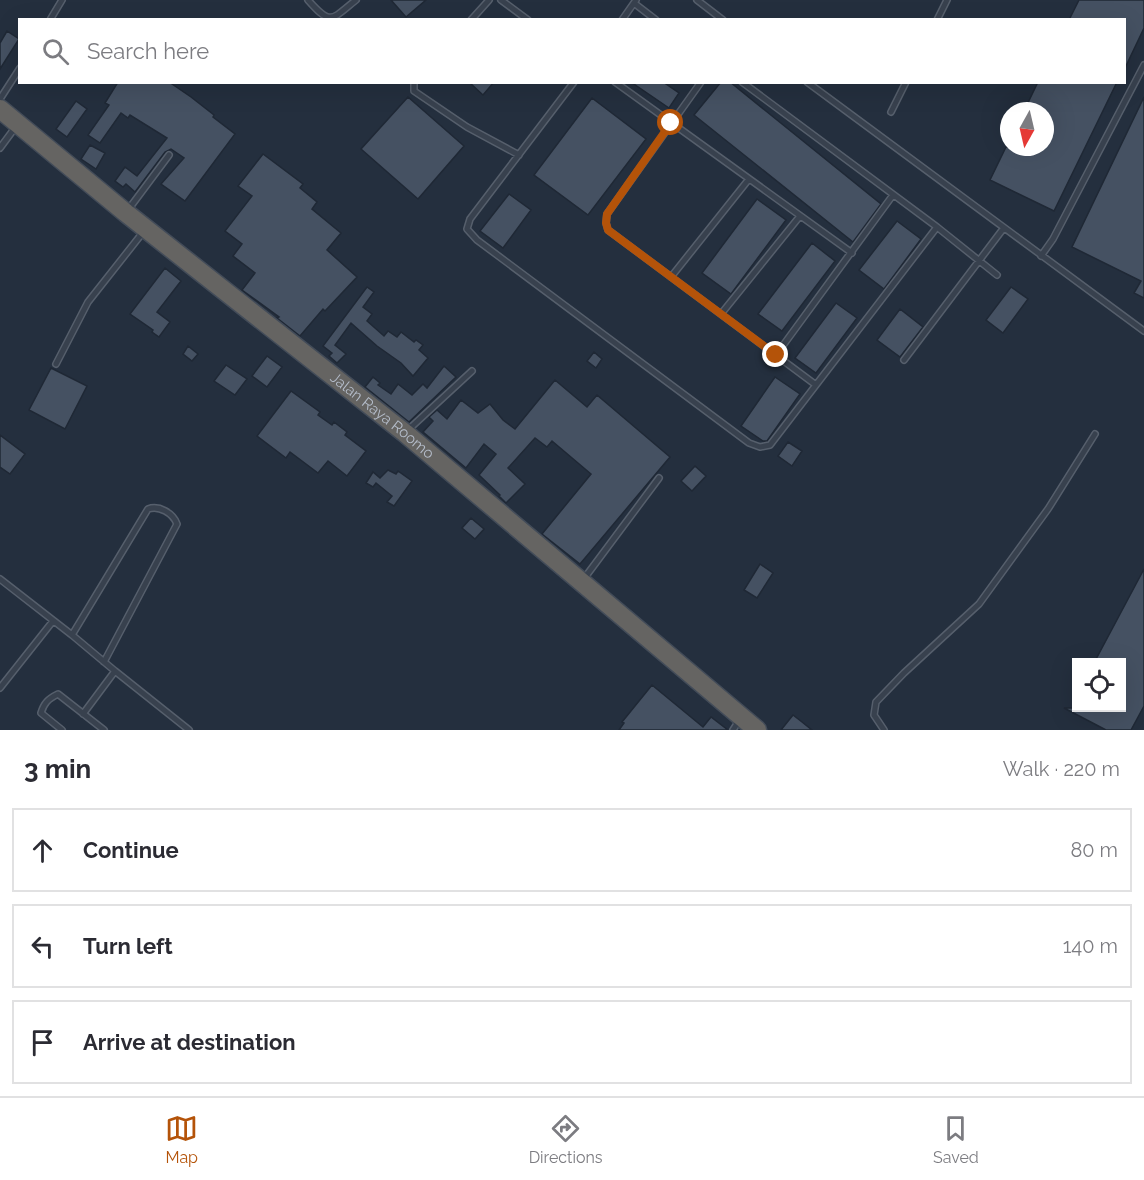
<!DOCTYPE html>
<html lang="en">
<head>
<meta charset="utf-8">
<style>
  body { margin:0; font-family:Raleway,sans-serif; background:#f7f7f7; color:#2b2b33 }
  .controls { position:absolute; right:18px; bottom:18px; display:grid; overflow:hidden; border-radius:0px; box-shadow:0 6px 24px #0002 }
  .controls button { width:54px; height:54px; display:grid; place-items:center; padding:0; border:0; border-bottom:2px solid #e1e1e2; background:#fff; color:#2b2b33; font:30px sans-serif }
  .compass { position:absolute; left:1000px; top:102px; width:54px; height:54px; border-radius:50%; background:#fff; box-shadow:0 6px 24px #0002; rotate:188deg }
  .stop { position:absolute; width:18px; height:18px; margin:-14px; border:4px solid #b45309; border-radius:50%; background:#fff }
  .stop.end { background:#b45309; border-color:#fff; box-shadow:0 2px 6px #0008 }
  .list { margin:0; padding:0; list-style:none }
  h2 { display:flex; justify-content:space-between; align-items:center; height:78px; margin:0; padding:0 24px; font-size:26px }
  h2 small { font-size:20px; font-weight:400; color:#7c7c81 }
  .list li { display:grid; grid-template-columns:39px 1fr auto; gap:18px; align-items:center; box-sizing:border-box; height:84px; margin:0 12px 12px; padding:0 12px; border:2px solid #e1e1e2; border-radius:0px }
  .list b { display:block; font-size:22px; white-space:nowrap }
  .list em { font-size:20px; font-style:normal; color:#7c7c81 }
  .icon { flex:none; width:33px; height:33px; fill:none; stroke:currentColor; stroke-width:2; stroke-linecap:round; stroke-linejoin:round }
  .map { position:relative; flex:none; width:1144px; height:730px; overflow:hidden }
  .search { position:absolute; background:#fff; box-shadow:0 6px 24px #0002; left:18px; right:18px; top:18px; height:66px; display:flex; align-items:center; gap:15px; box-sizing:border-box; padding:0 21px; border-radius:0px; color:#7c7c81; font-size:22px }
  .sheet { height:366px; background:#fff }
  nav { display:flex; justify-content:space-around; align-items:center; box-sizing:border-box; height:84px; border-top:2px solid #e1e1e2; background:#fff; font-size:16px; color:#7c7c81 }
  nav a { display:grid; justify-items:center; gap:3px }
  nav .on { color:#b45309 }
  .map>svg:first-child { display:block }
  .building { fill:#455162; stroke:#1f2835; stroke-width:1.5 }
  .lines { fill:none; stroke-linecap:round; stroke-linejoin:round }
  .service-casing { stroke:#565f6c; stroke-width:8 }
  .trunk-casing { stroke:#434c59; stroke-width:21 }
  .service { stroke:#38414e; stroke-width:5 }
  .trunk { stroke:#656462; stroke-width:18 }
  .route { stroke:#b45309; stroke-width:8 }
  .labels { text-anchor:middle; stroke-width:4.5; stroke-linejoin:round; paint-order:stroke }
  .street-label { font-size:15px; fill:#b4bcc9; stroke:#1d2633 }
</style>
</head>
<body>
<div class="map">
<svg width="1144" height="730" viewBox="0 0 1144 730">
  <rect width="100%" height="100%" fill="#242f3e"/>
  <path class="building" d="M391,0H426L406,17Z
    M1079,0H1144V28L1125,68V20H1069Z
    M7,31L19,39L0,69V43Z
    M118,82H169L191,97L214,115L213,117L235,134L185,201L161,184L184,158L171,149L165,152L135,192L126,184L123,187L115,181L125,167L137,176L167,138L130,115L128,118L121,113L100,143L88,135L109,105L105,103Z
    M469,82H494L483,95Z
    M631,82H663L679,93L669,108Z
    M721,82H730L881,204L853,242L694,115Z
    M1038,82H1117L1054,211L990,180L1006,147H1045V111H1024Z
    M408,97L464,146L418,199L361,149Z
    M1144,97V298L1134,293L1141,281L1072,247Z
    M592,98L646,139L588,215L534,175Z
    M76,101L87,109L67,137L56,129Z
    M90,145L105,153L96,169L81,159Z
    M263,154L303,184L300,188L317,202L312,209L341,233L327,250L357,277L325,311L323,309L300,336L277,318L279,317L242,290L255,273L233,256L242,244L225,231L252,196L238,186Z
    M509,194L531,210L503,248L480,231Z
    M757,199L786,220L731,294L702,273Z
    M897,221L921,239L884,289L859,270Z
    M812,243L835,261L782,331L758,314Z
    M165,268L181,281L157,312L170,322L159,337L152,332L153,330L130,314Z
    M367,287L374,292L363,307L372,314L367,321L384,336L388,331L397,337L401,332L414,342L416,340L423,345L419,350L428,358L413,376L401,363L377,346L351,323L335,345L346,354L337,363L329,356L332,353L323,346Z
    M1011,287L1028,299L1003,333L986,320Z
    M836,303L857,318L816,373L795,358Z
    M900,309L923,327L900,357L877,340Z
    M188,346L198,354L192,361L183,354Z
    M594,352L602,359L596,368L587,361Z
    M267,356L282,367L267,387L252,376Z
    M226,365L247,379L235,395L214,381Z
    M444,366L456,377L409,422L365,387L373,377L380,383L378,385L391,394L398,384L412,395L423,384L427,388Z
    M51,368L87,386L65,429L29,410Z
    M775,377L800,394L767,441H763L741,426Z
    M555,380L587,407L597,395L670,457L580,564L542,534L591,474L552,441L547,447L535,438L508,468L525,484L506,503L499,496L500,495L479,475L496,454L484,444L466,468L423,432L433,421L429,417L437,410L447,419L461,400L478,413L490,404L503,420L515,429Z
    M291,391L320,412L318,415L332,425L334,422L347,432L345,435L366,451L347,476L328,461L318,473L290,452L286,458L257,436Z
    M0,435L25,454L10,474L0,467Z
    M788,442L802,451L792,466L778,456Z
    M695,466L706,476L692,491L681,481Z
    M388,470L396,474L398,471L412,481L394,506L387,502L392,496L376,483L373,487L366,483L373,472L380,478Z
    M471,518L484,529L475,539L462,528Z
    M760,564L773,573L757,598L744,590Z
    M1144,569V706L1131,730H1106L1064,708H1122V663H1094Z
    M652,685L703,727L711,717L728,730H619L624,723L622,722Z
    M793,715L802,722L812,730H781Z"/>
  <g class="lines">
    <g class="service-casing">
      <path id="service" d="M308,0C331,26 331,20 356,0
        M501,0L528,20
        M697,0L723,20
        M634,3L656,20
        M50,20L62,0
        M471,20L489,0
        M622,20L636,0
        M937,20L947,0
        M414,82V91L467,127L519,155
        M574,82L470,219L467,229L477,240L749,443L760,447L770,445L937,227
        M615,82L852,253
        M701,82L607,214L606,223L608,230L816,385
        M742,82L937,227L997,275
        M807,82L1144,331
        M0,99L20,68
        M891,112L906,82
        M0,148L17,125
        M128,210L169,155
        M1041,256L1053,239L1144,65
        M671,277L749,179
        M721,314L800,216
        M776,355L893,195
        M904,360L1003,229
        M56,364L88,302L144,231
        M408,430L472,371
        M0,579L72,635L115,671L189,730
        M583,580L659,478
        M72,635L148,509C159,505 173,513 177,524L104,662
        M0,688L53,621
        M83,714L115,671
        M62,730L41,713C44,703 48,699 58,694L104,730
        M733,730L740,719
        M884,730L874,715L876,702L904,673L979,604L1048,509L1095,434"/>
    </g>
    <g class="trunk-casing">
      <g id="trunk">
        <path id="s1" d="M0,109L126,213L405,433L757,730"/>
      </g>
    </g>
    <use href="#service" class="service"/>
    <use href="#trunk" class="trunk"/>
  </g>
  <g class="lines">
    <path class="route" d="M671,123L607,214L606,223L608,230L776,355"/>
  </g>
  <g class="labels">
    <g class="street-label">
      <text dy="5" stroke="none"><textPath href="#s1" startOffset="490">Jalan Raya Roomo</textPath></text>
    </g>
  </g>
</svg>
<div class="controls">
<button><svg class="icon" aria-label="locate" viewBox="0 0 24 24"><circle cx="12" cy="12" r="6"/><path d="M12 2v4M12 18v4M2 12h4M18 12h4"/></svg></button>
</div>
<svg class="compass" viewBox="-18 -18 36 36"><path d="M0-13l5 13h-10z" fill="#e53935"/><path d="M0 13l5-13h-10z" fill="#7c7c81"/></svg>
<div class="stop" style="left:671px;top:123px"></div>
<div class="stop end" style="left:776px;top:355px"></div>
<div class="search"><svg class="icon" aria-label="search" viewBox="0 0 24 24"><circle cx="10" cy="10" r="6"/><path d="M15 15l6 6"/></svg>Search here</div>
</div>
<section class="sheet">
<h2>3 min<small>Walk · 220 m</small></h2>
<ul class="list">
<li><svg class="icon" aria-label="ahead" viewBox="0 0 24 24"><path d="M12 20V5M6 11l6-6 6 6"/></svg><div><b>Continue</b></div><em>80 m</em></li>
<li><svg class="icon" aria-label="left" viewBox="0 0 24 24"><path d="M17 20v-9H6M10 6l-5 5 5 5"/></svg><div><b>Turn left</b></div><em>140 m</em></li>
<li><svg class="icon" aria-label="arrive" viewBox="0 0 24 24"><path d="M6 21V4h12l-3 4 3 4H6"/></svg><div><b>Arrive at destination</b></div></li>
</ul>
</section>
<nav>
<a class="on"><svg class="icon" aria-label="map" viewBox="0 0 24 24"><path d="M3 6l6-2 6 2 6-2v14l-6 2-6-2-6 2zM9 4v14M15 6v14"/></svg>Map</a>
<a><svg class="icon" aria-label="directions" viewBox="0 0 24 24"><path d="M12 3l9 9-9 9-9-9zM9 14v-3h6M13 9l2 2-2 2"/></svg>Directions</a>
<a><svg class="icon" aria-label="saved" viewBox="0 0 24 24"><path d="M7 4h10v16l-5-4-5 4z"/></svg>Saved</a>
</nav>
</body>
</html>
